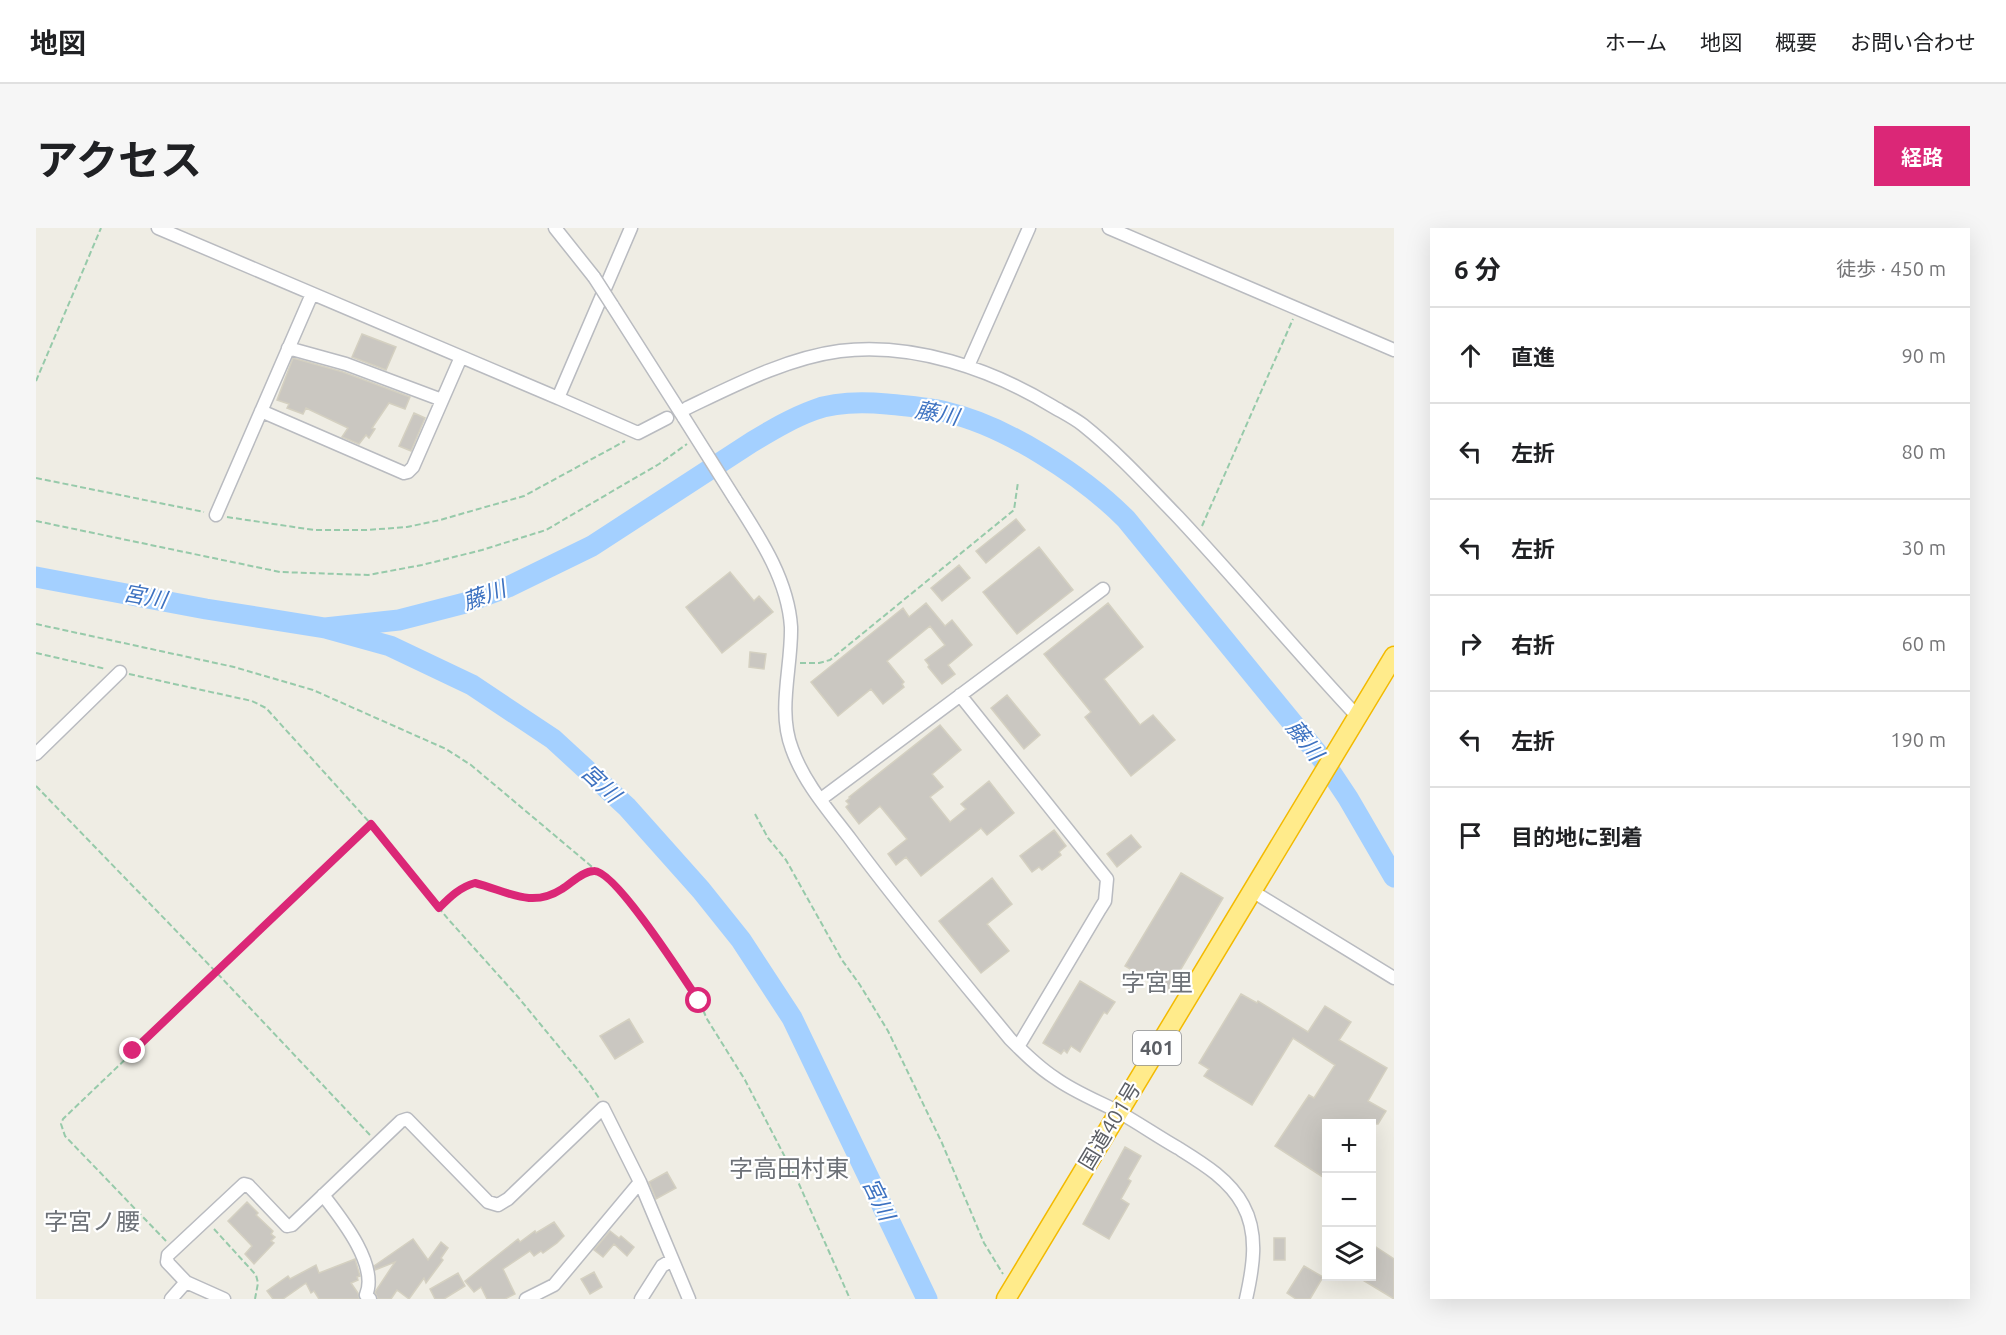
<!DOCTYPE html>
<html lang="ja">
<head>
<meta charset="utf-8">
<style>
  body { margin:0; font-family:Ubuntu,"Noto Sans JP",sans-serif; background:#f6f6f6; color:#202124 }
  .controls { position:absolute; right:18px; bottom:18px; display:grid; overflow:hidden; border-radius:0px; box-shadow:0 6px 24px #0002 }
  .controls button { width:54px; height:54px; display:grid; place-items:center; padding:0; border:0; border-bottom:2px solid #e0e0e0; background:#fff; color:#202124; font:30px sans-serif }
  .stop { position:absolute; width:18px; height:18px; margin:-14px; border:4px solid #db2777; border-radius:50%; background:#fff }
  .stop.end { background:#db2777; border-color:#fff; box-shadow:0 2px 6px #0008 }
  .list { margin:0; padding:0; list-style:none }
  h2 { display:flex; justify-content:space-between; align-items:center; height:78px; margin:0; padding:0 24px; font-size:26px }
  h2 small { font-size:20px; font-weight:400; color:#757577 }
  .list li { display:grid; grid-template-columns:39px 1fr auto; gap:18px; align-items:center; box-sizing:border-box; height:96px; padding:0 24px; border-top:2px solid #e0e0e0 }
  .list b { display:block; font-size:22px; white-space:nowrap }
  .list em { font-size:20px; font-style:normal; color:#757577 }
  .icon { flex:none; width:33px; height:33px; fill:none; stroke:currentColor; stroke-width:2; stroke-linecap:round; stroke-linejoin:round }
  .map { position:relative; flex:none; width:1358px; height:1071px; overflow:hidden; border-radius:0px }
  header { display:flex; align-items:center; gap:36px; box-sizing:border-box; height:84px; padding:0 30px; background:#fff; border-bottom:2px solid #e0e0e0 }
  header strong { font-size:28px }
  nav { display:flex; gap:33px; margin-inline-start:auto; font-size:21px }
  .intro { display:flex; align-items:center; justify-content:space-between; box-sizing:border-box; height:144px; padding:0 36px }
  h1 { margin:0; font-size:42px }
  .button { padding:15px 27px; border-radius:0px; background:#db2777; color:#fff; font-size:21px; font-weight:700 }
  main { display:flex; gap:36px; padding:0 36px }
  aside { flex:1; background:#fff; border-radius:0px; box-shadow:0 6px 24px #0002 }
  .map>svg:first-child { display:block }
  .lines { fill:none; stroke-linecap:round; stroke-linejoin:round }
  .river { stroke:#a4d0ff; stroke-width:21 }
  .building { fill:#cac7c1; stroke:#d4d0c1; stroke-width:1.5 }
  .minor-casing { stroke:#b9bbc0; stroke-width:15 }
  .highway-casing { stroke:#f3ba00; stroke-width:21 }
  .path { stroke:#97caaa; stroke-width:2; stroke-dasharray:6 3; stroke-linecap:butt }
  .minor { stroke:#fff; stroke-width:12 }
  .highway { stroke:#ffeb8b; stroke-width:18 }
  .minor-bridge-casing { stroke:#b9bbc0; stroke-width:15; stroke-linecap:butt }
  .minor-bridge { stroke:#fff; stroke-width:12 }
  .route { stroke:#db2777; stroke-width:8 }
  .labels { text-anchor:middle; stroke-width:4.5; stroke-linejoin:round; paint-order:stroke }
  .shield { fill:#fff; stroke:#8d8f93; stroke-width:1.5 }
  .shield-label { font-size:20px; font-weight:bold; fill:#5c5f65 }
  .street-label { font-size:21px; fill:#5c5f65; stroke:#fff }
  .water-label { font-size:22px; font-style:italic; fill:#3d72c1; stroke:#fff }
  .quarter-label { font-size:24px; fill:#6d7177; stroke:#fff }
</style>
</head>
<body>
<header>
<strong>地図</strong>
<nav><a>ホーム</a><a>地図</a><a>概要</a><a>お問い合わせ</a></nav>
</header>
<div class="intro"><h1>アクセス</h1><a class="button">経路</a></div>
<main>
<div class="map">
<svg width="1358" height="1071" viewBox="0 0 1358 1071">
  <rect width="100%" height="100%" fill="#efede4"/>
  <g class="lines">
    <path class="river" d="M0,349L170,381L289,400L354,418L436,457L517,511L591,579L665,662L705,712L756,790L891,1071
      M289,400L363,392L429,375L472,359L556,318L716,214C736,202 756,190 778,182C799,174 828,174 851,176C870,178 891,179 910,184C970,198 1046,247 1090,291L1286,531L1312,570L1358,649"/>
  </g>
  <path class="building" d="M326,106L360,119L350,142L316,129Z
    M257,130L307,144L374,169L369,181L353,175L336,200L339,201L333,210L330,207L323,216L306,209L312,200L270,180L267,186L251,180L253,176L241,172Z
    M378,185L389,190L375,223L363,218Z
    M980,291L989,302L950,335L940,323Z
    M1003,319L1037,362L981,406L947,364Z
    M923,337L934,350L906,373L895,360Z
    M694,344L718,373L723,368L737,384L686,425L650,379Z
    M890,375L909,398L916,392L936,417L912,437L919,446L906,456L892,439L893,437L889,432L909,417L894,398L851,433L868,454L866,456L868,459L847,476L835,461L802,488L775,454L867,380L873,389Z
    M1072,375L1107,419L1068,451L1104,497L1117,487L1139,512L1095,548L1049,489L1055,484L1008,426Z
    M714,424L730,426L728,441L713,439Z
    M971,467L1004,507L988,521L955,480Z
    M904,497L925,522L896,546L907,559L894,569L914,594L930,581L925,576L953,553L978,585L951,607L945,600L885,648L870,629L860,637L852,626L871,611L844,578L823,596L810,579L813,576L810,573L814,570L813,569Z
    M1018,602L1030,618L1023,624L1025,627L1006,642L1003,639L996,644L984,628Z
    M1095,607L1105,619L1081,639L1071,626Z
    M1145,645L1187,670L1132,763L1089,738Z
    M956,650L976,676L951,696L973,723L945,745L903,693Z
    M1044,753L1079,774L1071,786L1068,784L1044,824L1035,818L1031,825L1028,822L1025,826L1007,815Z
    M1205,766L1221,775L1222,773L1272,804L1289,778L1315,794L1303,812L1351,840L1332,873L1350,883L1342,896H1290V951L1239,918L1273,867L1278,870L1299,837L1257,810L1216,877L1168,848L1173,841L1163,835Z
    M593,791L607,814L579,831L564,808Z
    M1089,919L1105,928L1092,951L1095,953L1085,971L1093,976L1073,1011L1047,996Z
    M631,944L640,960L620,971L613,954Z
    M211,974L222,985L220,987L237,1003L235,1006L239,1009L235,1013L238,1015L218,1036L209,1026L216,1018L192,993Z
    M518,994L528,1008L521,1015L507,1025L505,1023L498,1028L494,1023L467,1041L479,1066L469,1071H451L445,1059L438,1064L429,1053L482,1011L484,1014L499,1003L500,1005Z
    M574,1003L583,1010L585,1008L598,1019L591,1028L578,1016L567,1029L558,1022Z
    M1238,1010H1249V1032H1238Z
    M377,1011L392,1032L405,1014L412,1020L405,1030L407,1032L390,1055L388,1050L373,1071L361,1062L355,1071H342L339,1064L359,1034L339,1042L338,1038Z
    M1340,1019L1358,1031V1071L1320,1048H1335V1026Z
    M319,1031L324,1048L321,1049L322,1052L315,1055L322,1065L323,1071H283L278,1063L275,1065L270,1055L247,1071H237L231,1063L252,1048L254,1051L280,1037L283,1045Z
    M1268,1038L1287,1049L1274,1071H1260L1251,1065Z
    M558,1044L566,1059L554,1066L545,1051Z
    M422,1045L429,1058L408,1071H399L394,1061Z"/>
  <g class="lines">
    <g class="minor-casing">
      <path id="minor" d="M122,0L522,170
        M519,0L558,49
        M595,0L522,170L602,205L631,190
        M1073,0L1358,122
        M576,77L648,190
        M252,120L310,136L406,172
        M932,138L993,0
        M651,180C699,157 751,130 804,123C877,114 955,141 1016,178C1026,184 1038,190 1047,197C1082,225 1111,257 1142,289C1203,354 1260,423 1321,488
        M225,183L368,245L372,244L377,239L425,129
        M699,271C724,310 752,352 755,399C756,439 741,482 756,521C768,555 793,583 815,612C865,680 920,745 974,811C988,825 1002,839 1019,850C1037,863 1059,872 1079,882C1101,894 1121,908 1142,920C1166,935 1193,951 1207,977C1223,1006 1217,1040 1210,1071
        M180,287L276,66
        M924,467L1071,651L1069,673L1064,681L982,819
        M0,526L84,444
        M785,571L1067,361
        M1216,663L1358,750
        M287,967C304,989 343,1037 330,1067L334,1071
        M150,1054L131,1034L132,1027L208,956L212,957L251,998L256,997L365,893L371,891L452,974L462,977L472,971L567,880L604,954L653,1071
        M135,1071L150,1054L188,1071
        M490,1071L518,1057L604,954
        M605,1071L626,1038L636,1032"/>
    </g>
    <g class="highway-casing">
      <path id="highway" d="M970,1071L1358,428"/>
    </g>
    <path class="path" d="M0,153L65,0
      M0,250L168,284
      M191,289L278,302H331L371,299L404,292L488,268L589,213
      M0,293L244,344L332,347L386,337L446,322L510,302L623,236L651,216
      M1166,298L1257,91
      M0,396L198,439L277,462L410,521L435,537L561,643
      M0,425L70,441
      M764,435H783L794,432L978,282L982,254
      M93,446L216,473L230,480L335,596L412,691L482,769L552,854L563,870
      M0,558L180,744L334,907
      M719,586L732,610L750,632L806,732L824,757L852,803L906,915L948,1015L967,1046
      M403,680C414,669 424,659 439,655C464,661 492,678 517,666C532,659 543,648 558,643L583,660L663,773L671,791L709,852L763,956L814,1071
      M178,1001L220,1047L222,1055L219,1071
      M130,1013L29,908L25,896L27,891L334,597"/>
    <use href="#minor" class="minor"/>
    <use href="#highway" class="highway"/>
    <g class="minor-bridge-casing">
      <path id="minor-bridge" d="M558,49L576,77
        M648,190L699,271"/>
    </g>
    <use href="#minor-bridge" class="minor-bridge"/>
  </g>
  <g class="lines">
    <path class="route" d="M97,823L335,596L403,680C414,669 424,659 439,655C471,663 495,681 526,661C535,656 546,643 558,643C579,642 649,752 663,773"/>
  </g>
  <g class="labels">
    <rect class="shield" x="1097" y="803" width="48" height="34" rx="4.5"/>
    <g class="shield-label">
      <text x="1121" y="827">401</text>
    </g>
    <g class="street-label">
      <text transform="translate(1074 898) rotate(-59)" y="7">国道401号</text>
    </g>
    <g class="water-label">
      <text transform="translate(901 185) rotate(11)" y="8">藤川</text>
      <text transform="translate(448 367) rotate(-20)" y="8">藤川</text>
      <text transform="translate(109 368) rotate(10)" y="8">宮川</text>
      <text transform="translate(1269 512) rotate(52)" y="8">藤川</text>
      <text transform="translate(565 555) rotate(43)" y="8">宮川</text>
      <text transform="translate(843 971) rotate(64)" y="8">宮川</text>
    </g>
    <g class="quarter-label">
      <text x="1121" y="763">字宮里</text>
      <text x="753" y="949">字高田村東</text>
      <text x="56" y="1002">字宮ノ腰</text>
    </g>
  </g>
</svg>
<div class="controls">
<button>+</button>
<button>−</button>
<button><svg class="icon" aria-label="layers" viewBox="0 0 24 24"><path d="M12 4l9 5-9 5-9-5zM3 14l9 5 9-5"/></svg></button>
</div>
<div class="stop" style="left:663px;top:773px"></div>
<div class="stop end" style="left:97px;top:823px"></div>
</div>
<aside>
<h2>6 分<small>徒歩 · 450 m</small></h2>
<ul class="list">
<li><svg class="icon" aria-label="ahead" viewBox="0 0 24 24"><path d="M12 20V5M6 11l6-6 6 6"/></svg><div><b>直進</b></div><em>90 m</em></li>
<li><svg class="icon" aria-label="left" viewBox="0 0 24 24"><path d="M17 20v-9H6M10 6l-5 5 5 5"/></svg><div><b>左折</b></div><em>80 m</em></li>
<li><svg class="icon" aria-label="left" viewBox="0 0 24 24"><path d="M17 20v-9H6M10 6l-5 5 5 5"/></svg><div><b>左折</b></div><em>30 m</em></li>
<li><svg class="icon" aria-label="right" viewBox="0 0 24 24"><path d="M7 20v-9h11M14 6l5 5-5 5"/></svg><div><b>右折</b></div><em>60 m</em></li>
<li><svg class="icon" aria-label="left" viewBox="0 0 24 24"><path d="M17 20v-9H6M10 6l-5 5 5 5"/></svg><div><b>左折</b></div><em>190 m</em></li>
<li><svg class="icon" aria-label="arrive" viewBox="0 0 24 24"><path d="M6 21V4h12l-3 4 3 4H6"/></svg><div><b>目的地に到着</b></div></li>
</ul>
</aside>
</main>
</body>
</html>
